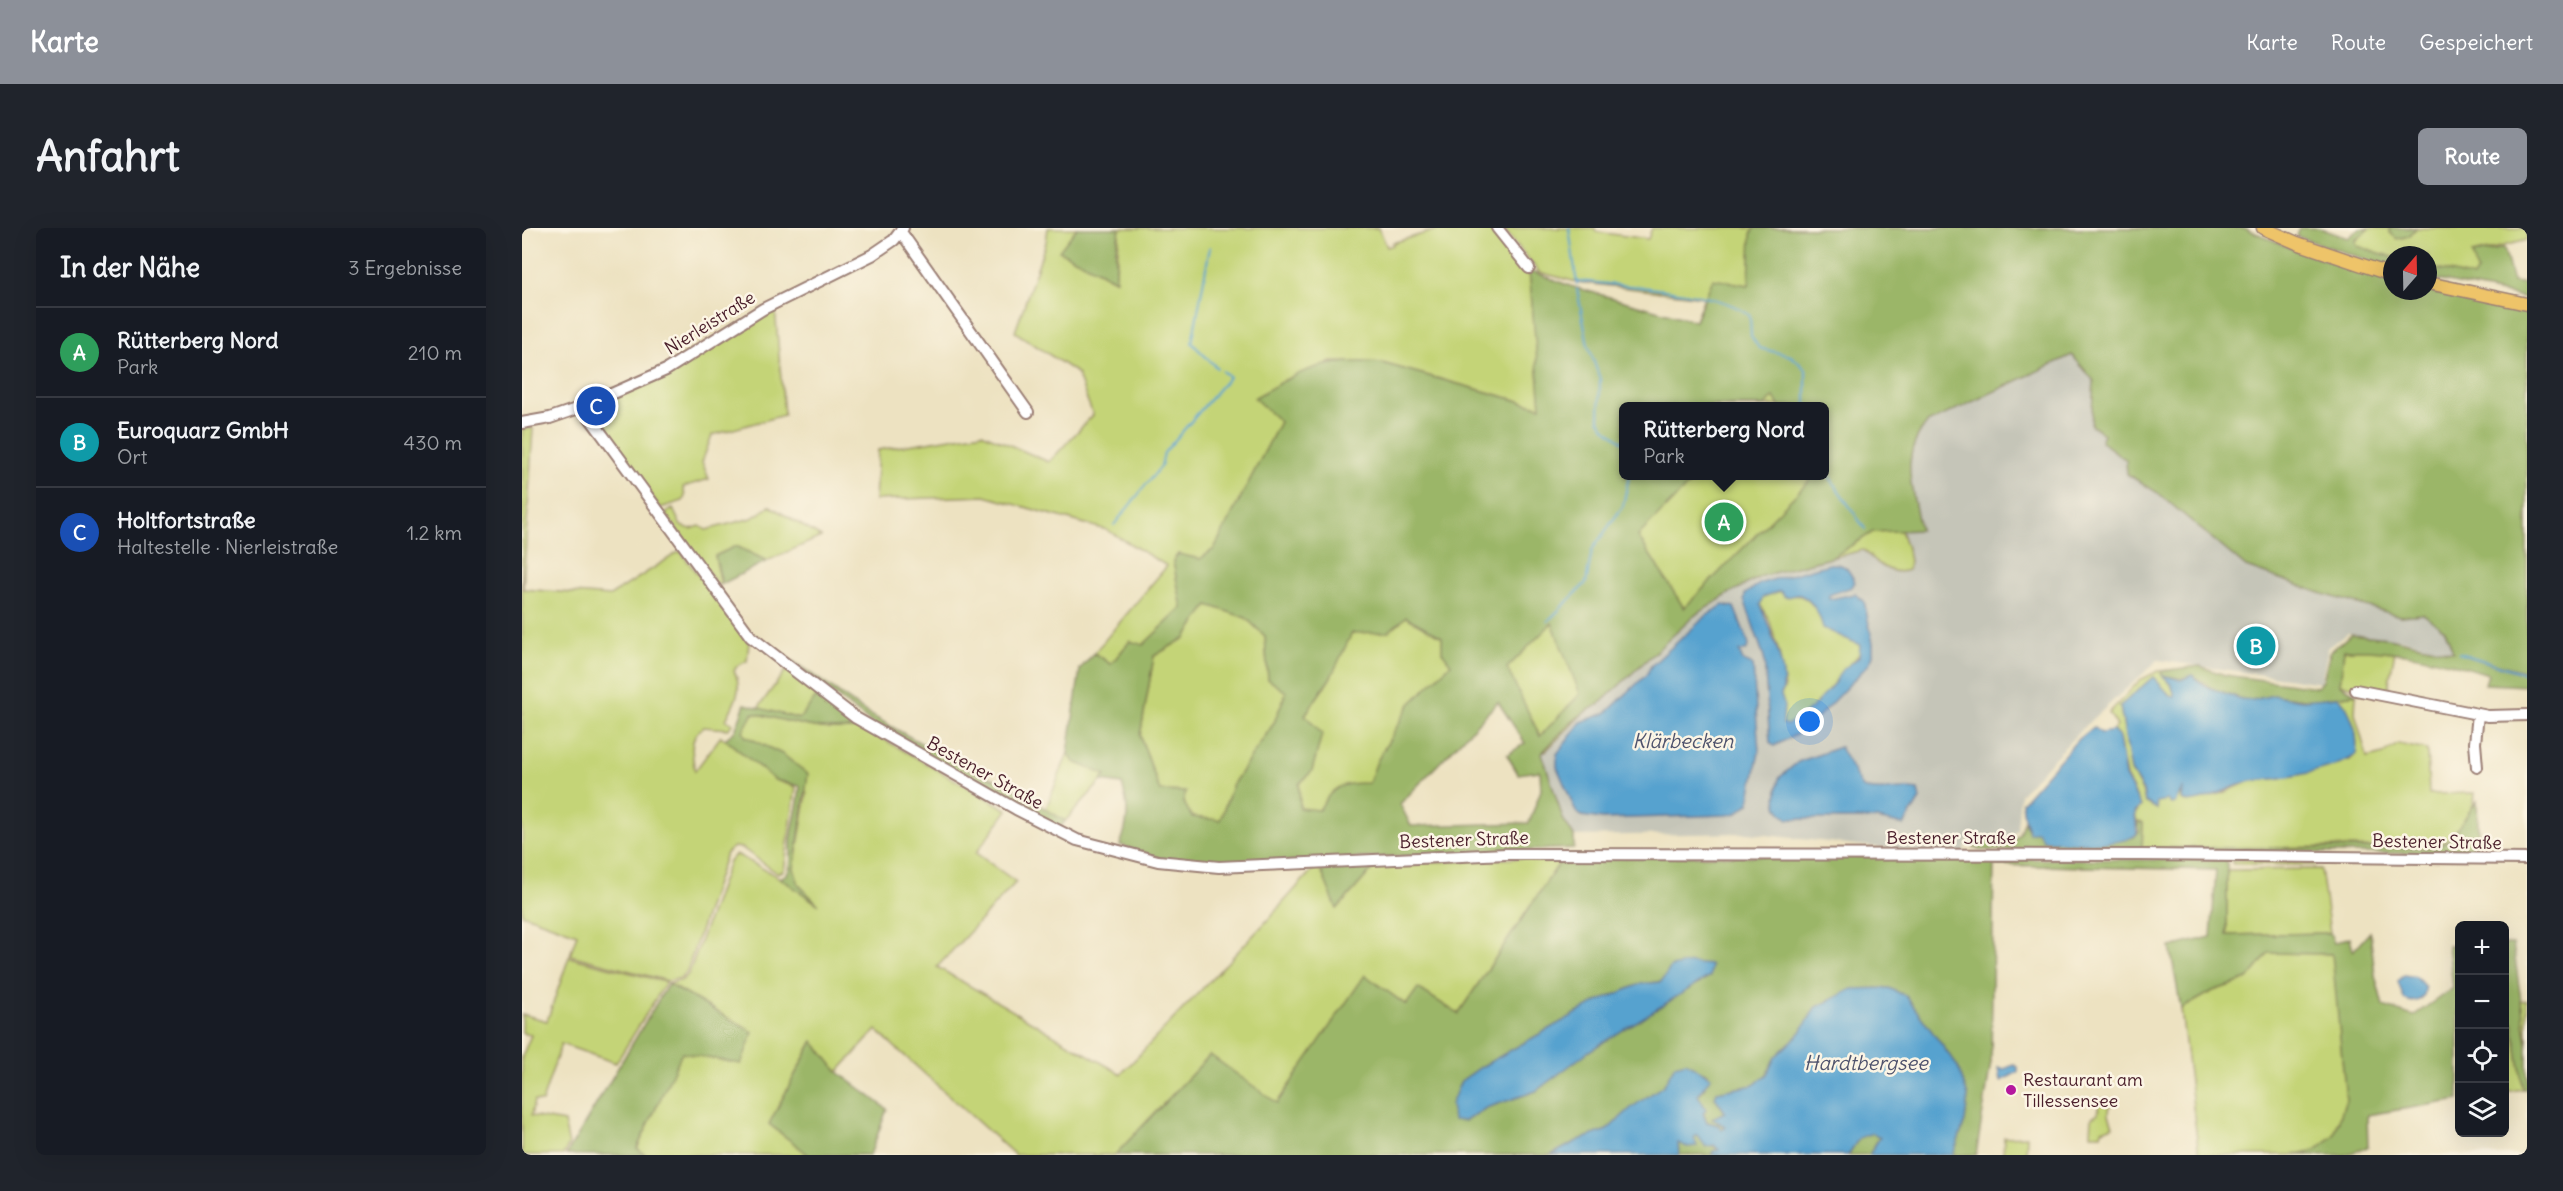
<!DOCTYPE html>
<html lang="de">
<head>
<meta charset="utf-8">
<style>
  body { margin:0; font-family:Delius,sans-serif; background:#20242c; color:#f1f3f6 }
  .controls { position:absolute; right:18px; bottom:18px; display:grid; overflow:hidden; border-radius:9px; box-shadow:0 6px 24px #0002 }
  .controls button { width:54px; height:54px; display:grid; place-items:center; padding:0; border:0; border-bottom:2px solid #363941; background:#171b24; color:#f1f3f6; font:30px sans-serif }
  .compass { position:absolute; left:1861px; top:18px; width:54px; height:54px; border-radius:50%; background:#171b24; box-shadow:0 6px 24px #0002; rotate:20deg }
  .you { position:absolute; left:1288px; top:494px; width:21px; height:21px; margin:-15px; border:4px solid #fff; border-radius:50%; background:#1a73e8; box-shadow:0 0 0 9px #1a73e833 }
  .badge { display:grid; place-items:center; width:39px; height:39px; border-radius:50%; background:#8c9099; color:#fff; font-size:20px; font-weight:700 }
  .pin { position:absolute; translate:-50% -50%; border:3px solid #fff; box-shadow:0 2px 6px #0006 }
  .popup { position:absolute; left:1097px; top:174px; width:210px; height:78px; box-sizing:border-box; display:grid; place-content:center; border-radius:9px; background:#171b24; filter:drop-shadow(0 2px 4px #0005); font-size:20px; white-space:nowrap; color:#9ea1a6 }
  .popup b { font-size:22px; color:#f1f3f6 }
  .popup::after { content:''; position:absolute; left:50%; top:100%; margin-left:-12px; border:12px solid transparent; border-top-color:#171b24 }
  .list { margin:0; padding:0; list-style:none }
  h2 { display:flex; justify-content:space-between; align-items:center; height:78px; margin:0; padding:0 24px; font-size:26px }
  h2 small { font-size:20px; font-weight:400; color:#9ea1a6 }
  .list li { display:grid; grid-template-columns:39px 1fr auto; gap:18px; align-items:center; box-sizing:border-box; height:90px; padding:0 24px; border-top:2px solid #363941 }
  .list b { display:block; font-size:22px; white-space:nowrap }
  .list p { margin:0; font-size:20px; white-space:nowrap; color:#9ea1a6 }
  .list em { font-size:20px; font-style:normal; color:#9ea1a6 }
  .icon { flex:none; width:33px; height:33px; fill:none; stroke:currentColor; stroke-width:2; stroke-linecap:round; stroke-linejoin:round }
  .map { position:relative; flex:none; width:2005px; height:927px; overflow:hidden; border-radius:9px }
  header { display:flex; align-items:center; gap:36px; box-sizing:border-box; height:84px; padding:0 30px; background:#8c9099; color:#fff }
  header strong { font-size:28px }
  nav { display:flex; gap:33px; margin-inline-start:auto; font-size:21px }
  .intro { display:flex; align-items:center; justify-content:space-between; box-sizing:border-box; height:144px; padding:0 36px }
  h1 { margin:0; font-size:42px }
  .button { padding:15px 27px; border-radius:9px; background:#8c9099; color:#fff; font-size:21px; font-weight:700 }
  main { display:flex; gap:36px; padding:0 36px }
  aside { flex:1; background:#171b24; border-radius:9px; box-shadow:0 6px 24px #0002 }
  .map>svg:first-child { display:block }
  .industrial { fill:#c5c5b8 }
  .green { fill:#c4d477; stroke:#877a51; stroke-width:1.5; fill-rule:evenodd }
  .forest { fill:#9bb668; stroke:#726a4a; stroke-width:1.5; fill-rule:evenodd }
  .water { fill:#57a2cf; stroke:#50607d; stroke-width:1.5; fill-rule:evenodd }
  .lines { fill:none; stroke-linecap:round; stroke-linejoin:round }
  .stream { stroke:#57a2cf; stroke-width:2 }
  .minor-casing { stroke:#9c8076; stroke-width:14 }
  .major-casing { stroke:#9c8076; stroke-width:15 }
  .minor { stroke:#fff; stroke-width:10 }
  .major { stroke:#eec469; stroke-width:12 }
  .poi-dot { fill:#b5179e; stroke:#fcf5e5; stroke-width:2 }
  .labels { text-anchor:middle; stroke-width:5; stroke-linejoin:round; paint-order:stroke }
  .street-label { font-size:18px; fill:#4a1f2b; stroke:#fcf5e5 }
  .poi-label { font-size:18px; fill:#4a1f2b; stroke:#fcf5e5; text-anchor:start }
  .water-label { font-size:20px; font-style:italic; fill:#4f536d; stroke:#fcf5e5 }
</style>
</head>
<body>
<header>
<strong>Karte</strong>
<nav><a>Karte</a><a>Route</a><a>Gespeichert</a></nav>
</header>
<div class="intro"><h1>Anfahrt</h1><a class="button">Route</a></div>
<main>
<aside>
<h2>In der Nähe<small>3 Ergebnisse</small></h2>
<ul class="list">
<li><span class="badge" style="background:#2e9e5b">A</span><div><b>Rütterberg Nord</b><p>Park</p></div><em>210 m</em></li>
<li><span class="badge" style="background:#0f9aa8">B</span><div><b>Euroquarz GmbH</b><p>Ort</p></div><em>430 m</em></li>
<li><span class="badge" style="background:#1a4fb4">C</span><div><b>Holtfortstraße</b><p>Haltestelle · Nierleistraße</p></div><em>1.2 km</em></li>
</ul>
</aside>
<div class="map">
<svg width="2005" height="927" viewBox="0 0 2005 927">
  <rect width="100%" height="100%" fill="#fcf5e5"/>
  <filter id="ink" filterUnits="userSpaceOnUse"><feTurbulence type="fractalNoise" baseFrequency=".0167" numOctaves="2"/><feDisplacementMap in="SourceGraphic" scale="12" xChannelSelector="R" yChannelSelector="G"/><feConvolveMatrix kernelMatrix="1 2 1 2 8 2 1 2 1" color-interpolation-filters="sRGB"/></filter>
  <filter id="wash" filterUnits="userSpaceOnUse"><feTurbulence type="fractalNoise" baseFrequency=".008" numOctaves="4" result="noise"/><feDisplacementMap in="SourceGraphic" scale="24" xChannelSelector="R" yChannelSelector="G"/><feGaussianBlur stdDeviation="1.35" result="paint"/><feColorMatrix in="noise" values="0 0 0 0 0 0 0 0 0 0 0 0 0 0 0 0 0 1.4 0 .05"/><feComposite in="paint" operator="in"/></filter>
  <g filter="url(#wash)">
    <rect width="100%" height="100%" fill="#ede2c1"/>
    <path class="industrial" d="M1550,127L1572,153L1569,197L1582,207L1579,213L1604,232L1605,246L1636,265L1724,339L1801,366L1878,388L1901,386L1923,402L1931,424L1883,412L1826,405L1806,419L1799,455L1636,432L1558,503L1498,566L1495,602L1484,612L1447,608L1441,626L1408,625L1226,605L1052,608L1041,591L1020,525L1042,500L1172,388L1208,365L1240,348L1311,329L1388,243L1387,229L1392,210L1405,194Z"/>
    <path class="green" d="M526,0H555L538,23L593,52L598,0H857L865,19L871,17L870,15L921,0H969L1008,49L1020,179L860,135L809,134L762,152L758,194L692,321L678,331L656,326L651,333L660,380L621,417L608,413L589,436L572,425L645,338L585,302L463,268L353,272L356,222L460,205L527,234L571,187L555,145L493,104L524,14Z
      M981,0H1073L1074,4L1126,11L1130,0H1671L1560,86L1393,173L1367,267L1386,323L1388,333L1386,342C1369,349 1352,333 1341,322L1220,352L1169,386L1078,468L1024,523H1021L984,446L843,590L760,580L783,487L807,452L804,412L1033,256L1171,97L1182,69L1054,54L1017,44ZM1102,178H1302V248H1102Z
      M1847,0H1868L1867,4L1887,8L1894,0H2005V12L1950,26L1955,43L1951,50L1906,39V27L1870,29L1835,18L1833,14Z
      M253,79L262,187L190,207L180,234L187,251L161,259L163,268L161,273L138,280L70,180Z
      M11,200L1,361L88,368L158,323L227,414L225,433L215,438L212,443C222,462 212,475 204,492L211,496L206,501L181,499C166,509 170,527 173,543L199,508L253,552L274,559L262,643L255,645L220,620L212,619L204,625L165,743L159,750L146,753L48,727L55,706L0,686V201Z
      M248,278L299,309L245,333L214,318L193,328L199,357L195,356L143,285L151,281L159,298L169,301L178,298L184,302L230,290Z
      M1258,363L1267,369C1286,361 1298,387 1304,401L1338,417L1339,424L1290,480L1265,497H1261L1260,492L1259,467L1263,459L1257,424L1247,391L1238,377L1240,369Z
      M686,376L724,390L743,408L746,451L765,464L752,495L711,556L698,593L670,589L660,573L663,564L638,563L618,508L632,428L663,410Z
      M1852,421L1873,423L1865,465L1818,456L1822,422Z
      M264,442L296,467L278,491L236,480Z
      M1636,443H1639L1649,456L1653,468H1649L1631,449L1598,478L1609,543L1620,563L1623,574L1635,581L1634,574L1645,572L1649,576L1653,575L1661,560L1659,572L1665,574L1701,565L1728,553L1759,550L1828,532C1843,519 1829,480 1816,469L1834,466L1833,485L1845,530L1861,526L1876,516L1905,522L1907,566L1953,565C1953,587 1930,611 1912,619L1620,620L1621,595L1615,594L1613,586L1619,578L1604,548L1597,509L1591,503L1595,498L1587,485L1618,452Z
      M231,485C265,492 306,507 340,499L486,582L454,625L494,654L415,739L599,846L742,696L792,640H798L816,680L854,637L1042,628L936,786L896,761L885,777L843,748L755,876L688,827L593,927H493L354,802L316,844L290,814L247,896L287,927H123L115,921L160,824L219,836L230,804L147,756L160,752L167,745L207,634L214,626L258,650L293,674L277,657L272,641L285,565L242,517L223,508L221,503Z
      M546,525L552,534L585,547L543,593L523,583Z
      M1709,632H1797V634L1795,637L1711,636Z
      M1799,641L1808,705L1705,707V642Z
      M1747,725L1811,726L1824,872L1812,907L1794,922L1771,927H1677L1659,781L1691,763L1726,751Z
      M47,729L144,754L94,835L39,816L20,874L12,873L9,888L42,894L47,917L41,927H0V829L9,807L0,805V786L25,793Z
      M2005,772V816L1999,773Z
      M1991,795L2001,861L1983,864V796Z
      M1579,871L1588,872L1587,887L1591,898L1580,902L1579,906H1569L1570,889L1576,885Z
      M1505,908L1504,927H1481L1482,909Z"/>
    <path class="forest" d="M555,0H598L594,21V52L537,23Z
      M1232,0H1723L1773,22L1870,54V63H1906L2005,83V444L1942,427L2005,447V458L1963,456L1966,446L1960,444C1913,431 1872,420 1822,422L1818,456L1834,466L1790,472L1752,467L1726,473L1689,460L1670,447L1659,451L1640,447L1639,443L1678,438L1703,447L1795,459L1801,453L1808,424L1829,406L1866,410L1931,424L1923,402L1901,386L1878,388L1801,366L1724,339L1636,265L1605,246L1604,232L1579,213L1582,206L1569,197L1572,153L1550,127L1405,195C1376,230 1391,261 1398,302L1351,304L1311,329L1240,348L1208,365L1172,388L1076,477C1052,488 1038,506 1020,525L1041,591L1052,608V620L695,637L637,630L598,617C607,594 607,579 600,556L579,553L584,547L552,534L546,525L558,441L572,425L589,436L608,413L621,417L660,380L651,333L656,326L678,331L692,321L758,194L732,170C779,142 804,129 860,135L1019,179L1007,42L1048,58L1173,93L1191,51L1227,57L1229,6ZM1252,169L1257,178H1302V248H1285L1287,253L1162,380L1116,308L1175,248H1102V178H1243ZM686,377L724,390L743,408L746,451L764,464L752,495L711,556L698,592L670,589L661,573L664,564L638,563L618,508L632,428L663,410ZM884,389L920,409V424L929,436L888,476L855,533L847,555C819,555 811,557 797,582L778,580L777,556L790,543L800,506L783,487L809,449L830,405L866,404ZM1030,395L1058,466L1018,508L985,440ZM976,474L1003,515L985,527L996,546L1018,543L1019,562L1007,595L889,598L878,576Z
      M1778,0H1797L1826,10L1838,0H1847L1833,13L1835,18L1870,29V40L1774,8Z
      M1868,0H1894L1887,8L1875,11L1867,4Z
      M1982,20L1991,54L2005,56V70L1906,50V39L1951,50L1955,43L1950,26Z
      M214,318L245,333L200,356L193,328Z
      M232,406L347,486L443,540L481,554L543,593L537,601L359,502Z
      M296,467L340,499C306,507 265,492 231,485L221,503L223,508L260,526L286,546L272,641L277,657L297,677L258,650L265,646C271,636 268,624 269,612C271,594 277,577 278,558L253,552L203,511L213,503L223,476L277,491Z
      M1955,573L1957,626L1458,622L1451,619L1448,612L1456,609L1488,615L1497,606L1502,592L1507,605L1516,603L1521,612L1571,615L1612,609L1617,603L1615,594L1621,595L1620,620H1912L1927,612Z
      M1042,628H1472L1469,834L1454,927H1431L1443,893L1446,868L1436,839L1384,768L1367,760L1330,761L1293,780L1279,804L1253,829L1245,846L1232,857L1195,864L1193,869L1203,884L1191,890L1205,899L1199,902L1197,897L1185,894L1176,867L1182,861L1186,845L1153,837L1142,857L1109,880L1085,902L1057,912L1029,927H593L688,827L755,875L843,747L884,777L896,760L936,786ZM1188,748L1067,823L1014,863L964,880L943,893L939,853L959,839L1073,775L1118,756Z
      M1486,631L1705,632V707L1808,705L1812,715L1828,709L1831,723L1848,704L1853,747L1861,778L1891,788L1931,760L1926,718H1937V872L1845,887L1846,919L1823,927H1771L1794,922L1812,907L1824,872L1810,726L1747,725L1726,751L1691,763L1659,781L1648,719L1689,709L1694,642L1475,637Z
      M854,637L815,681L798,640Z
      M1982,716H1991L2005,816V861H2001L1991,795L1983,796Z
      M146,756L231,804L219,836L160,825L115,920L123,927H44Z
      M291,813L316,844L365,881L348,927H287L247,896Z
      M1351,905L1358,908L1347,927H1326L1337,910Z
      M1175,907L1197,922L1191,923L1190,927H1157L1156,914Z"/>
    <path class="water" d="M1308,336C1324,335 1326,341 1333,354L1330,359L1307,367V371L1333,366L1342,373L1351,415V427L1347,436L1295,490L1275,506L1252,518L1248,515L1242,429L1222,371L1223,366L1239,355ZM1258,363L1263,369C1268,369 1273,366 1278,367C1291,372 1298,388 1301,400L1338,417L1337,429L1319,443L1313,454L1290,480L1265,497L1261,496L1262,476L1259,467C1269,446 1246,397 1238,377L1241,369Z
      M1201,377L1212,379L1227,416L1224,423H1217L1221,433L1231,437L1237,524L1227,575L1215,585L1205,587L1080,591L1060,588L1054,584L1035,539V526L1059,494L1084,485L1124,447L1129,438L1184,388Z
      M1640,447L1659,452L1670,447L1683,458L1719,471L1731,472L1752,467L1780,472L1816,469C1829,480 1837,508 1834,526C1823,538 1776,548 1758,550C1747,552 1736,551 1726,554C1711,557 1673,580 1660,572L1661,560L1653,575L1649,576L1645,572L1634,574L1635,581L1623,574L1621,563L1609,543L1598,478L1631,449L1649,468H1653L1649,456Z
      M1572,500L1579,505L1591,503L1597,509L1603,548L1619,578L1613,584L1615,606C1599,620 1542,615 1521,612L1515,603L1507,605L1500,583V574L1557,510Z
      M1318,519L1341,560C1360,566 1377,558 1396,562L1398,571L1382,597L1355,591H1266C1250,580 1254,568 1257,550L1276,534Z
      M1169,735L1189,737L1188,748L1067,823L1014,863L964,880L943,893L931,892L929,876L939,853L959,839L1073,775L1118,756L1139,754L1149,739Z
      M1882,747L1894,749L1903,759C1904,772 1893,777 1882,771L1876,754Z
      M1367,760L1384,768L1436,839L1446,868L1443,893L1431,927H1347L1358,909L1351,905L1337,910L1326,927H1190L1191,923L1197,922L1192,917L1184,919L1175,907L1172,910L1175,918L1165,919L1156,915L1157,927H1029L1057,912L1085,902L1109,880L1142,857L1153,837L1164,834L1189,849L1176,867L1184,881L1181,885L1185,894L1197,897L1200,902L1204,899L1190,890L1203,884L1193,869L1195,864L1232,857L1245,846L1253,829L1279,804L1293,780L1330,761Z
      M1492,837L1496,839V844L1479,853L1477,839L1482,841Z"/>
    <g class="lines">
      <path class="stream" d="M1047,0L1055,56
        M688,19L670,115L695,140
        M1055,53C1094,57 1201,62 1228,88L1229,108L1237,120L1269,128L1284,141V178
        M1055,61L1066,117L1078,151L1077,191L1084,201L1102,215
        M1302,241L1343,301
        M592,297L639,238L642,225L707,149L700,143
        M1026,393L1064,355L1070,322L1101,278L1107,248
        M1937,425L2005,446"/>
    </g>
  </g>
  <g filter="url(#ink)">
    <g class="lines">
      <g class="minor-casing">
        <path id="minor" d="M975,0L1007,40
          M379,4L506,184
          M60,179L229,409L334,490L494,581L555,612L636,633L697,639L984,626L1619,627L2005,631
          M0,195L28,190L60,179L144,142L241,81L350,27L372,12L381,0
          M1834,462L1966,488L2005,487
          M1955,539L1953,515L1956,486"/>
      </g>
      <g class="major-casing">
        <path id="major" d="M1741,0L1775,15L1870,47
          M1906,55L2005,76"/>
      </g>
      <use href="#minor" class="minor"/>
      <use href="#major" class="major"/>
    </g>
  </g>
  <circle class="poi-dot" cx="1489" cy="862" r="6"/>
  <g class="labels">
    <g class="street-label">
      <text transform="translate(188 95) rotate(-32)" y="6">Nierleistraße</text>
      <text transform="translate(463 545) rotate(29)" y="6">Bestener Straße</text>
      <text x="1429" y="616">Bestener Straße</text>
      <text transform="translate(942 612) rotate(-2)" y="6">Bestener Straße</text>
      <text transform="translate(1915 614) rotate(1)" y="6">Bestener Straße</text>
    </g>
    <g class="poi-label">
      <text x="1501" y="858">Restaurant am<tspan x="1501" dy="21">Tillessensee</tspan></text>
    </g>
    <g class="water-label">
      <text x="1161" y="520">Klärbecken</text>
      <text x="1344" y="842">Hardtbergsee</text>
    </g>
  </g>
</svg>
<div class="controls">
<button>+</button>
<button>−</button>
<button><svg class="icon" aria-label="locate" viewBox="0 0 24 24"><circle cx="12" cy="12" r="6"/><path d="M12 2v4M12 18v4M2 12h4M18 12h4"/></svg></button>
<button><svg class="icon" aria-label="layers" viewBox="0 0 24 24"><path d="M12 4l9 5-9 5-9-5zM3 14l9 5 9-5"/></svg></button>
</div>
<svg class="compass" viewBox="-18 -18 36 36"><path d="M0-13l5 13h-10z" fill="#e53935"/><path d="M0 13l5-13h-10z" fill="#9ea1a6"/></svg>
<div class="you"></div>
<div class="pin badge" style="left:1202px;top:294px;background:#2e9e5b">A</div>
<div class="popup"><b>Rütterberg Nord</b>Park</div>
<div class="pin badge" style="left:1734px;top:418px;background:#0f9aa8">B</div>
<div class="pin badge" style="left:74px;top:178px;background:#1a4fb4">C</div>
</div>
</main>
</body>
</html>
